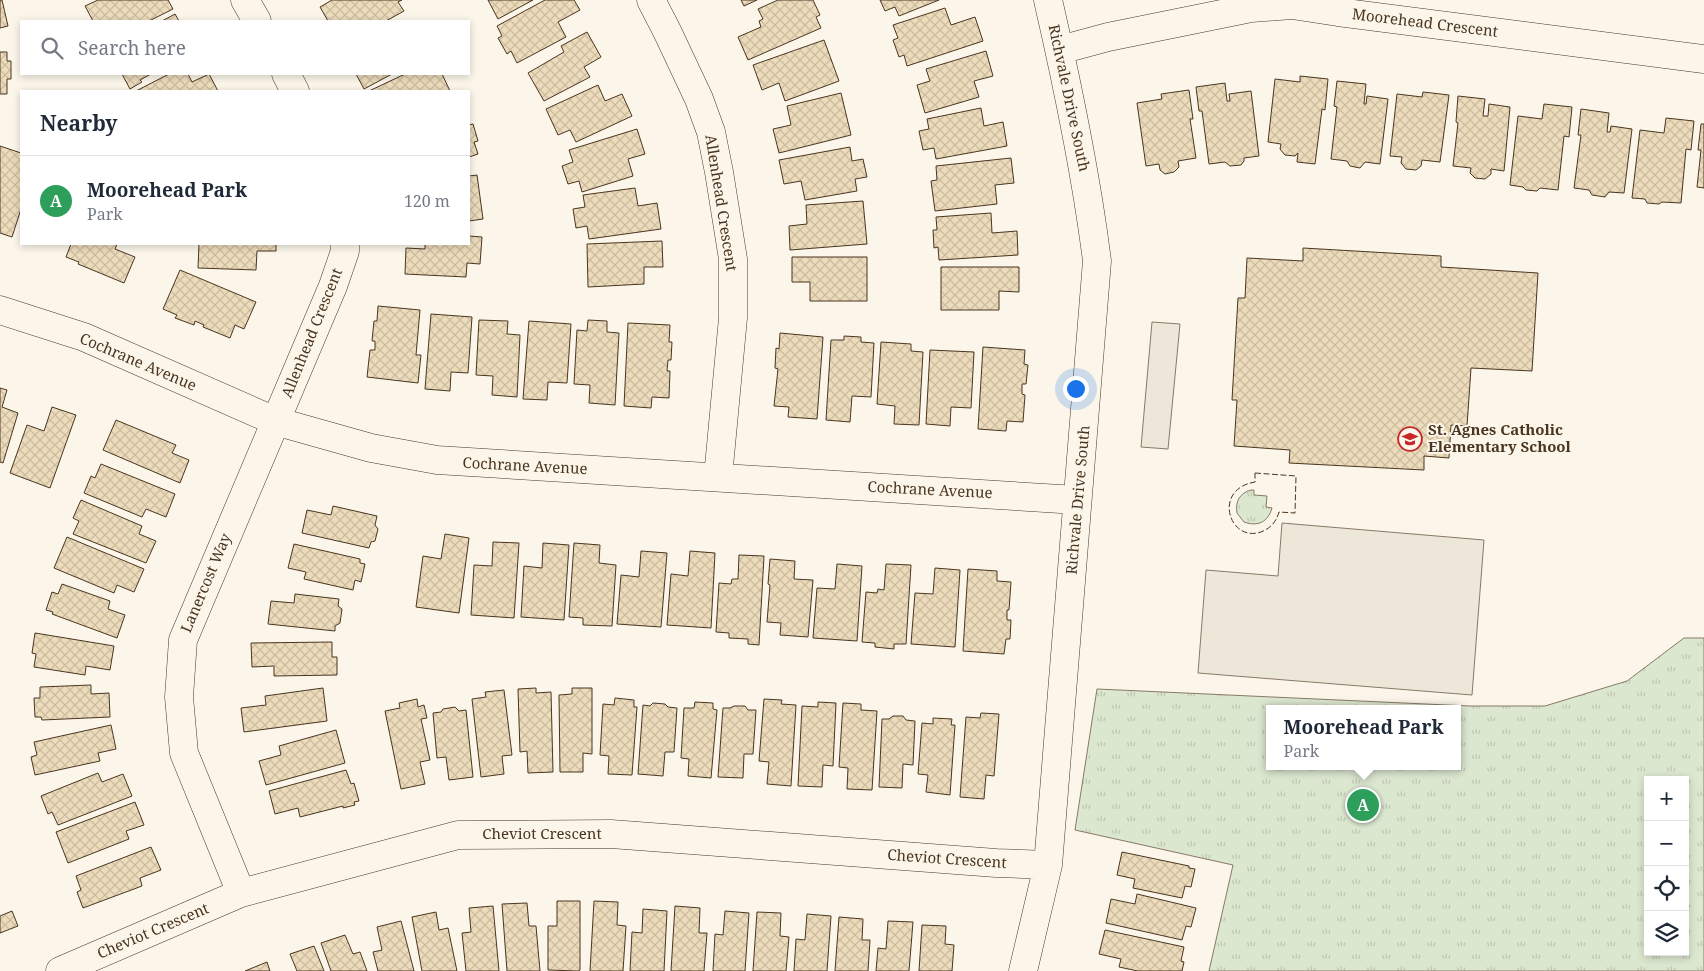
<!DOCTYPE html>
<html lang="en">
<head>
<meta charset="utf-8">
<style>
  body { margin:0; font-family:"Noto Serif",serif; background:#f6f6f7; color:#1f2937 }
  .controls { position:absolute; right:15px; bottom:15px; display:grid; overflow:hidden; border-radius:0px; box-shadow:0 2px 8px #0003 }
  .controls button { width:45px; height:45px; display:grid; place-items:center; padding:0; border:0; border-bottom:1px solid #e0e1e3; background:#fff; color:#1f2937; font:25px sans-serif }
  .you { position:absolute; left:1075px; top:388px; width:18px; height:18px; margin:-12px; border:4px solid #fff; border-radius:50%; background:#1a73e8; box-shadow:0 0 0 8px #1a73e833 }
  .badge { display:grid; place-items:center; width:32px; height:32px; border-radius:50%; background:#ea580c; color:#fff; font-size:16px; font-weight:700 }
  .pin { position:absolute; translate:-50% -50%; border:2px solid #fff; box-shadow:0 1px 5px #0006 }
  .popup { position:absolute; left:1266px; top:705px; width:195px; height:65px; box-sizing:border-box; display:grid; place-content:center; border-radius:0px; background:#fff; filter:drop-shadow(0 1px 4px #0005); font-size:16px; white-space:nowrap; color:#747a83 }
  .popup b { font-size:19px; color:#1f2937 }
  .popup::after { content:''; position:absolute; left:50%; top:100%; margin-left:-10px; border:10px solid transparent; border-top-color:#fff }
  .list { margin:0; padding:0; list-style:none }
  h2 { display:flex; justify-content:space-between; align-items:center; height:65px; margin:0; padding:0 20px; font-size:21px }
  h2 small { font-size:16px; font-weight:400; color:#747a83 }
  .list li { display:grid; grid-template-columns:32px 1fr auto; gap:15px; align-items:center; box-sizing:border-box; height:90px; padding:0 20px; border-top:1px solid #e0e1e3 }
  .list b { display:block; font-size:19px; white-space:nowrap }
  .list p { margin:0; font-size:16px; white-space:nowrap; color:#747a83 }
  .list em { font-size:16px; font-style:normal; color:#747a83 }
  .icon { flex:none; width:28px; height:28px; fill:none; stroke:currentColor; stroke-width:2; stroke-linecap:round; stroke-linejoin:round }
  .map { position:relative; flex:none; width:1704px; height:971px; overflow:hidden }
  .search { position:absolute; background:#fff; box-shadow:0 2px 8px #0003; left:20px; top:20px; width:450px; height:55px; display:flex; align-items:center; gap:12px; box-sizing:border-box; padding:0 18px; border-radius:0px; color:#747a83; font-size:19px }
  .panel { position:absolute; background:#fff; box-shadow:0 2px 8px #0003; left:20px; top:90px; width:450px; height:155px; border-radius:0px }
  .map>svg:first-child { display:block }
  .park { fill:url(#park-tufts); stroke:#887966; fill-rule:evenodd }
  .parking { fill:#ede7d9; stroke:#887966 }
  .building { fill:url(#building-cross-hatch); stroke:#4a3520 }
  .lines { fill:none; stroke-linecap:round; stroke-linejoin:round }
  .minor-casing { stroke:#4a3520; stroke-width:29 }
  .minor { stroke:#fbf6e9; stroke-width:28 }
  .fence { stroke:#4a3520; stroke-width:1; stroke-dasharray:6 2.5; stroke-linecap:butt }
  .labels { text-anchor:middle; stroke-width:4; stroke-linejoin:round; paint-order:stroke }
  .street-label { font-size:15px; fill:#4a3520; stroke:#fbf6e9 }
  .poi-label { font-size:15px; font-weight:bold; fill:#4a3520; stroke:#fbf6e9; text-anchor:start }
</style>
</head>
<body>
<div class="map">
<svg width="1704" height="971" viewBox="0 0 1704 971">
  <defs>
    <pattern id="park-tufts" width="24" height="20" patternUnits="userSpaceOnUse" patternTransform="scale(1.25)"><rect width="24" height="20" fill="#dce7d0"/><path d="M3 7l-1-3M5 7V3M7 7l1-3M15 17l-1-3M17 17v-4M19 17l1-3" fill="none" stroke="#bec7b2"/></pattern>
    <pattern id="building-cross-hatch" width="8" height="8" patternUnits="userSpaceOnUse" patternTransform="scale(1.25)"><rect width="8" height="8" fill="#ecdcbc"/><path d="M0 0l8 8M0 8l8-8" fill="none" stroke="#ccbda1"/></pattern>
  </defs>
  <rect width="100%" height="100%" fill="#fbf6e9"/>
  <path class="park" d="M1251,490H1254V495L1267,496L1266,507L1272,508C1268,522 1258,527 1244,522L1237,513C1235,501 1240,493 1251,490Z
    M1684,638H1704V971H1209L1233,865L1075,830L1097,689L1469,706H1545L1627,681ZM1269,709H1457V766H1269ZM1648,780H1685V952H1648Z"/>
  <path class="parking" d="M1152,322L1180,324L1168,449L1141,447Z
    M1282,523L1484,540L1472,695L1198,673L1206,570L1278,576Z"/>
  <path class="building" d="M0,0H2L8,26L0,28Z
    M98,0H168L173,9L149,21H93L85,6Z
    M332,0H402L398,2L404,11L386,21H328L320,7Z
    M488,0H533L498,19Z
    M545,0H574L580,10L558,22L566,37L517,63L511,51L507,54L498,38L502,36L497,26Z
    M741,0H757L744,6Z
    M778,0H813L820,15L816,17L821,28L748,60L738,37L761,27L759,21L763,19L758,9Z
    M880,0H939L899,16L895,7L885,11Z
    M945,8L951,25L975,17L983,41L907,66L904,55L899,57L893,40L898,38L893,25Z
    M175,14L179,21H162Z
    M587,32L601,57L584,67L590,77L544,101L528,73L564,52L561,46Z
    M824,40L839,81L785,101L779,83L762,90L753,65Z
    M986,51L993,76L974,81L979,97L925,113L917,85L930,81L926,69Z
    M0,52H7V61H11V79H7V94H0Z
    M122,74H151L140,80L142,82L130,89Z
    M169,74H188L192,82L209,74L218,91H136Z
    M356,74H392L364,89Z
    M405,74H442L450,91H369Z
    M1300,76L1328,79L1325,110L1322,109L1315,164L1297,162L1298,153L1295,156L1285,155L1280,149L1281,144L1268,142L1275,79L1300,82Z
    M1337,81L1366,84L1364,104H1366L1367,96L1388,99L1380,164L1365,162L1360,168L1350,166L1347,161L1331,159L1337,107L1334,106Z
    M1225,83L1227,101H1230L1229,94L1251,91L1259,156L1244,158V161L1241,165L1230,166L1225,162L1209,164L1202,111H1199L1196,87Z
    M598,85L605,101L622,94L632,116L576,142L570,130L558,135L546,109Z
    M1189,90L1193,119H1190L1196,158L1178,161L1179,167L1174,172L1165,174L1160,170L1159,164L1146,166L1137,103L1162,99L1161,94Z
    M1423,92L1449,95L1440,162L1422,160L1421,166L1416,170L1406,169L1401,163L1402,157L1390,156L1397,94L1422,97Z
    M841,93L851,135L779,153L773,129L791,125L787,106Z
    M1458,96L1485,99L1483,116H1488L1489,104L1510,107L1504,171L1491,169V174L1485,179L1475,178L1470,173L1471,168L1453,166L1458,123L1456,122Z
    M1544,104L1572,107L1569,137L1564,136L1558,190L1540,188L1537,191L1526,190L1523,187L1510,185L1518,116L1542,119Z
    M981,108L984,126L1003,122L1007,146L936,159L934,148L923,150L919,131L929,129L927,119Z
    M1581,109L1609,113L1607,132H1610L1611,126L1632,129L1624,193L1609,192L1605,197L1592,195L1589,190L1574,188L1581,135H1578Z
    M1666,118L1694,121L1691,150L1686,149L1681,203L1662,202L1659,204L1647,203L1645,199L1632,198L1640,130L1664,133Z
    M469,123V125L473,124L478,141L474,142L478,154L469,157Z
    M1701,124H1704V188L1697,187L1701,150H1698Z
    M637,129L645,154L628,159L633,176L582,192L579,181L568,184L562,166L573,162L569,150Z
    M0,146L21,153V209L12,237L0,233Z
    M850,147L852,161L863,159L867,177L855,179L857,191L805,200L801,181L784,184L779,160Z
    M1011,158L1014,183L995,185L997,204L935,211L931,181L937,180L936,166Z
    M477,175L483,219L469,221V176Z
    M635,188L638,206L657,203L661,229L589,239L587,226L576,228L573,209L585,207L583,195Z
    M863,201L867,244L790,250L789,226L807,224L806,205Z
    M991,213L992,233L1017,231L1018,255L939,260L938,247L934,248L933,230H937L936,217Z
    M469,236L482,237L480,264L467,263L466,277L405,274L406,248L425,249V244H469Z
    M662,241L663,267H644V284L588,287L587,244Z
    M71,244H117L115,249L135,257L124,283L78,264L79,262L66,257Z
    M199,244H276V251H257L256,270L198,268Z
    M1303,248L1441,256V267L1538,273L1532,371L1471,368L1467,426L1451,425L1449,458L1424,456V470L1289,463L1290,450L1234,446L1237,400H1232L1238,298H1245L1247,258L1303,261Z
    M792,257H867V301H810V282H792Z
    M941,267H1019V292L999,291V310H941Z
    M180,270L256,302L244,329L235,325L230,338L203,327L204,325L195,321L194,325L175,318L177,315L163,309Z
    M378,306L420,310L416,355H421L418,383L367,377L370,350H375V341H372L374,321H377Z
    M431,314L472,317L468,373L451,372L450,391L425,389Z
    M479,320L508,321L507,334L520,335L517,397L492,395L493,376L476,375Z
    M588,320L607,321V332L619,333L615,405L589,403L590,385L574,384L577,330L587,331Z
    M529,321L571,324L567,383L548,382L547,400L523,399Z
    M628,323L670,325L669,342H672L671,360H668L667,371H670L669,398L652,397L651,408L624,406Z
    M780,333L823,337L817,419L788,417L789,407L774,406L778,369L775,368L776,348L779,349Z
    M844,336L861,337V342L874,343L871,397L852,396L850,422L826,420L831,340H844Z
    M881,342L911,344V351L923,352L919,425L894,424L895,406L877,404Z
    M983,347L1025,350L1024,364L1028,365L1026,384H1022V394L1025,395L1023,422L1007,421L1006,431L978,429Z
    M930,350L974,352L971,408L951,407L950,426L926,424Z
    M0,388L7,390L2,407L18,413L3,463L0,462Z
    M52,407L76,415L50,488L10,473L27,425L44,431Z
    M116,420L176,445L172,453L189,460L180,483L103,450Z
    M101,464L175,494L166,517L146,509L142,517L84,493L91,476L95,478Z
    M81,500L142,526L139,534L156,541L146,563L73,534L79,521L73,518Z
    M333,506L377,516L375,525L378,529L375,541L371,542L369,548L302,533L307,510L331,515Z
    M445,534L469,538L459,613L416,607L423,556L441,559Z
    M67,537L144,569L134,592L117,585L114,593L54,568Z
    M493,542L519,543L514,618L471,615L474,565L492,566Z
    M543,543L569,545L564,620L521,617L524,566L542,568Z
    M574,543L600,545L599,563L616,565L612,626L583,625V618L569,617Z
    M294,544L360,559V563L365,564L361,582L355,580L353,590L304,579L306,572L288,568Z
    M641,551L667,553L661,627L617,624L621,575L639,577Z
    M690,551L715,553L711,628L667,625L671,574L688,576Z
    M739,555L764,556L759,645L748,644V639L729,638V633L716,632L719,583L731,584L732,579H738Z
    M770,559L795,561L794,579L813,580L808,637L780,635L781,623L767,622L770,585L768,584Z
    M837,564L862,566L857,641L813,638L817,588L835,589Z
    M886,564L911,565L906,644H894V649L875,647V643L862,642L866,592L877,593L878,589L884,590Z
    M935,568L960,570L955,647L911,644L915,593L933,594Z
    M968,569L997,571V581L1011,582L1009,610H1007V620H1011L1010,639H1006L1004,654L963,651Z
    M62,584L110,601L108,609L125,615L117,638L52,614L53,612L46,610L52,592L58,594Z
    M295,594L339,599L338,606L342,609L340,623L335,626V631L268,624L271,601L294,603Z
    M35,633L114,646L110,670L86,666L85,675L34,667L36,654L32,653Z
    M332,642V657H337V675L274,676V666L252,667L251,643Z
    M91,685V694L109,693L110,717L42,720L41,717H35L34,698H40V687Z
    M323,688L327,721L244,732L241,708L266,705L265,696Z
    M536,688V693L551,692L553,772L528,773L527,751L520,752L518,689Z
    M572,688H592V754L583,753V772H560L559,695L572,694Z
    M504,690L512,755L502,756L504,774L481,777L472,699L486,697L485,692Z
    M615,698L634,700V707H637L632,775L608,774L609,756L600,755L603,704L614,705Z
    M417,699L418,707L424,705L427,718L421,719L430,760L420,762L425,784L401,789L385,711L400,708L399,703Z
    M764,699L782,700L781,704L796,705L791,786L767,784L769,762L759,761Z
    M695,702L713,703V709L717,710L711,778L688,776L689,759L681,758L684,708H694Z
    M818,702L836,703L833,766L823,765L822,787L798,786L802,706L818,707Z
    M653,703L665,704L668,707L677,708L674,752H665L663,776L638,774L643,705L650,706Z
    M843,703L861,704V710L877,711L872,790L847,789L848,768L839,767Z
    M734,706H745L748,710H756L753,754H744L743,778L718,777L723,708H730Z
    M455,707L459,711L466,710L473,777L449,780L446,757L437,758L433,713L441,712L443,709Z
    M981,713L999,714L994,776L986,775L984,799L960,797L966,717L980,718Z
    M893,716H903L906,720L915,721L913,765L903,764L902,788L879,787L882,719H889Z
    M933,718L952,719L951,725H955L950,795L926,792L928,775L918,774L922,723L933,724Z
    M111,725L116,749L98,753L100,761L35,775L31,757L37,755L34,742Z
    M336,730L345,763L266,785L259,761L281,755L279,746Z
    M346,770L351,784L354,783L359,801L354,802L355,805L343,808V806L300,817L298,808L275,814L269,791Z
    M98,773L102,782L123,774L132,796L58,825L52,812L48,814L41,796Z
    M135,802L144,825L126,831L129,839L68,863L56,832Z
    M151,847L161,870L140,878L142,886L83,908L77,892L81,890L76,876Z
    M1122,852L1189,866V868L1195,869L1191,887L1185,886L1182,898L1133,888L1135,879L1117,875Z
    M1137,894L1196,908L1191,927L1186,926L1182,940L1106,923L1111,899L1135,904Z
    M557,901H580V970L578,971L548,970V926H557Z
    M594,901L618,902L617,925L626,926L623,971H590Z
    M527,903L529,926H536L540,971H507L502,904Z
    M493,906L499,971H466L462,933L471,932L469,908Z
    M675,906L700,908L699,933H707L704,971H671Z
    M643,909L667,911L664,971H630L632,932L642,933Z
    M12,911L18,926L0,933V916Z
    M725,911L749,913L745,971H713L715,934L723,935Z
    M436,912L439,930L448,928L457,971H422L412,917Z
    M757,912L781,913L780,936L789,937L786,971H753Z
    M807,914L831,916L827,971H794L796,939L805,940Z
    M839,917L863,919L862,940H870L868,971H835Z
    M401,921L414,971H378L373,952L382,950L377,927Z
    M888,921L913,922L909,971H876L878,948L886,949Z
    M922,925L946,926L945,944L954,945L952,971H919Z
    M1105,930L1184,947L1181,961L1184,962L1182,971H1138L1119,967L1121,959L1099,954Z
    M345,935L353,954L360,952L367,971H331L321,943Z
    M314,946L324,971H297L290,954Z
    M267,962L270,971H245Z"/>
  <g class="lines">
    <g class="minor-casing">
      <path id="minor" d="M245,0L257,21
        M651,0L667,31L699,99L711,132L719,172L733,259V318L718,477
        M1060,50L1108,37L1251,8L1292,5L1338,12L1704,59
        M286,74L295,91
        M0,310L84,337L275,421L371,448L437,460L1077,500
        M241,893L184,753L179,697L183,640L333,286L345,251V244
        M60,971L241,893L458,835L611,834L996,863L1048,865
        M1023,971L1048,865L1097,261C1086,173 1068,87 1048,0"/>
    </g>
    <use href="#minor" class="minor"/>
    <path class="fence" d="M1255,473L1296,476L1295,513L1279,512C1276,522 1271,528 1261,532C1229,543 1212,489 1255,482Z"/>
  </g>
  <defs>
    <g id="school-ring" transform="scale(1.25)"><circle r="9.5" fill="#fbf6e9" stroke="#c62828" stroke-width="1.5"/><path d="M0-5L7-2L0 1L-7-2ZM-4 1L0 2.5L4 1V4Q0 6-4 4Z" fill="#c62828"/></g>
  </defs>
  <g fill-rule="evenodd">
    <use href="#school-ring" x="1410" y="439"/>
  </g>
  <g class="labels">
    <g class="street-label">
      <text transform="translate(1425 23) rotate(7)" y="5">Moorehead Crescent</text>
      <text transform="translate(1069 98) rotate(78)" y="5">Richvale Drive South</text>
      <text transform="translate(721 203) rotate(81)" y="5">Allenhead Crescent</text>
      <text transform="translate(312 333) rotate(-68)" y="5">Allenhead Crescent</text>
      <text transform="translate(138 362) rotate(23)" y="5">Cochrane Avenue</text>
      <text transform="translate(525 466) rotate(3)" y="5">Cochrane Avenue</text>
      <text transform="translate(930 490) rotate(3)" y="5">Cochrane Avenue</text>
      <text transform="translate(1078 500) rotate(-85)" y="5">Richvale Drive South</text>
      <text transform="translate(206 583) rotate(-67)" y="5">Lanercost Way</text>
      <text x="542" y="839">Cheviot Crescent</text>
      <text transform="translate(947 859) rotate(4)" y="5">Cheviot Crescent</text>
      <text transform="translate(153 931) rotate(-23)" y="5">Cheviot Crescent</text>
    </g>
    <g class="poi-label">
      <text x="1428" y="435">St. Agnes Catholic<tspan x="1428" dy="17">Elementary School</tspan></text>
    </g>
  </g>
</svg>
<div class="controls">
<button>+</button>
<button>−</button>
<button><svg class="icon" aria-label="locate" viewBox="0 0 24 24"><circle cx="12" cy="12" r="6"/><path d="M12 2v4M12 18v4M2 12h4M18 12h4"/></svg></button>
<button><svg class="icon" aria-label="layers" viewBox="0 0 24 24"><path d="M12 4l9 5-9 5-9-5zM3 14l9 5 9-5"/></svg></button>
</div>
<div class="you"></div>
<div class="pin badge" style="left:1363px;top:805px;background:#2e9e5b">A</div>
<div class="popup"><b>Moorehead Park</b>Park</div>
<div class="search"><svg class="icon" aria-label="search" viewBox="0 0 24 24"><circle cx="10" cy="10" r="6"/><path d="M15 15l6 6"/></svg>Search here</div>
<section class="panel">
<h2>Nearby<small></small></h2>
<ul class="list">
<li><span class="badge" style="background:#2e9e5b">A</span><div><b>Moorehead Park</b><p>Park</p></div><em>120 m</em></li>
</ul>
</section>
</div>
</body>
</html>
